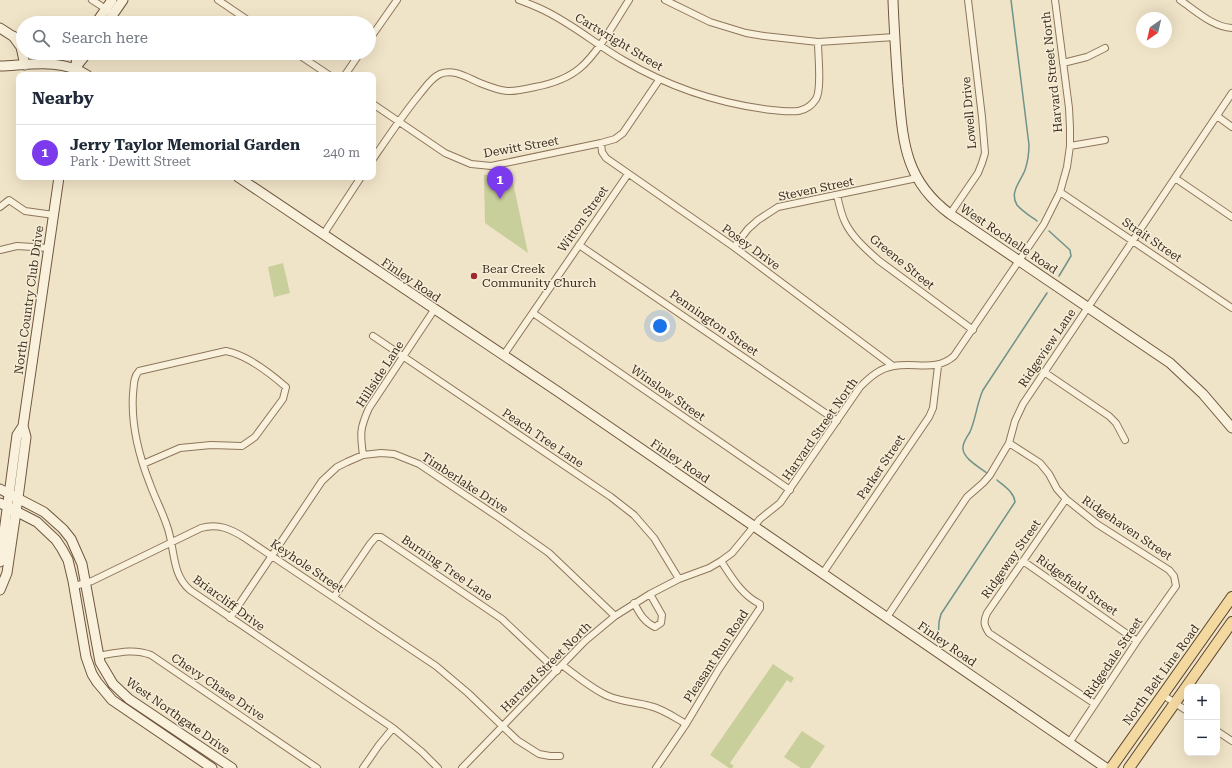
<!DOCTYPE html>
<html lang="en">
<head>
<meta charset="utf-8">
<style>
  body { margin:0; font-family:"Roboto Serif",serif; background:#f6f6f7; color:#1f2937 }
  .controls { position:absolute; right:12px; bottom:12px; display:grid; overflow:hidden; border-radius:8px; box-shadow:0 4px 16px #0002 }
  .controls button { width:36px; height:36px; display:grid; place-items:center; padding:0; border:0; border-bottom:1px solid #e0e1e3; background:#fff; color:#1f2937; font:20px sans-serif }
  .compass { position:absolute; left:1136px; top:12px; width:36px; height:36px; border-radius:50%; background:#fff; box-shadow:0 4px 16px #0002; rotate:214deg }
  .you { position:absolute; left:660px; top:326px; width:14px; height:14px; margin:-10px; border:3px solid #fff; border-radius:50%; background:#1a73e8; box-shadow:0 0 0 6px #1a73e833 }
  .badge { display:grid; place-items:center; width:26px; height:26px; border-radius:50%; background:#7c3aed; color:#fff; font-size:13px; font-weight:700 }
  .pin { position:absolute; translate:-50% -33px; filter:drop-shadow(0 1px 2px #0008) }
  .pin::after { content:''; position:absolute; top:21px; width:14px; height:12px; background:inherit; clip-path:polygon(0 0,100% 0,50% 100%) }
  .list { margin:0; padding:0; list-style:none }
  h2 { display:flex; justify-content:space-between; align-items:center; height:52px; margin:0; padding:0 16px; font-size:17px }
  h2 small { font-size:13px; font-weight:400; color:#747a83 }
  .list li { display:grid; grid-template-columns:26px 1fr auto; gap:12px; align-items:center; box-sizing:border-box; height:56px; padding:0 16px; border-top:1px solid #e0e1e3 }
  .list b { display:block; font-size:15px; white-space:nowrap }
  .list p { margin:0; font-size:13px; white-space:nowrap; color:#747a83 }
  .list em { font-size:13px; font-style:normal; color:#747a83 }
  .icon { flex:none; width:22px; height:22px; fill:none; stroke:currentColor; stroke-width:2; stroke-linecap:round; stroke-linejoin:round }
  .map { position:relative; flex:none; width:1232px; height:768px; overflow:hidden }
  .search { position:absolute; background:#fff; box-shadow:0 4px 16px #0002; left:16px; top:16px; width:360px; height:44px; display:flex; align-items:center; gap:10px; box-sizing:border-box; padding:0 14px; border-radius:22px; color:#747a83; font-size:15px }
  .panel { position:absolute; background:#fff; box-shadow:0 4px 16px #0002; left:16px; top:72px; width:360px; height:108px; border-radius:8px }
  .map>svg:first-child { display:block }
  .green { fill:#c9cf9b }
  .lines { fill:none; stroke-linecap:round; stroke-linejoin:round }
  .stream { stroke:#6f938a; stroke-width:1.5 }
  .street-casing { stroke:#8d765c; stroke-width:8 }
  .secondary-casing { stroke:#6f573f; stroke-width:11 }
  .primary-casing { stroke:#5b4430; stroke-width:12 }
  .street { stroke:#faf1dc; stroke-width:6 }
  .secondary { stroke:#faf1dc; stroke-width:9 }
  .primary { stroke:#f3d9a0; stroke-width:10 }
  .poi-dot { fill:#9e2a2b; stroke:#f7eed8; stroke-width:1.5 }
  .labels { text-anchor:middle; stroke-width:3; stroke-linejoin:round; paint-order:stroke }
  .street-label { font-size:12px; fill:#3d2e20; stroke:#f7eed8 }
  .poi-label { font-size:12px; fill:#3d2e20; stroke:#f7eed8; text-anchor:start }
</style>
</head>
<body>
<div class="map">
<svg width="1232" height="768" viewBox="0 0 1232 768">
  <rect width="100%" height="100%" fill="#f0e4c8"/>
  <path class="green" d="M510,172L512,178L528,253L485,223L484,175L500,174Z
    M283,263L290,293L274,297L268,267Z
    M773,664L794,678L791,683L787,680L730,763L734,766L732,768H729L710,755Z
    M802,731L825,746L810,768H801L784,757Z"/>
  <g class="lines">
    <path class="stream" d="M1011,0L1029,145C1029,153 1028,161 1025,170C1021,181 1009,192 1017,205C1022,211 1030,216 1037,221
      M1049,231L1070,250L1071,256L1059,276
      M987,473C979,467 964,459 963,449C962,443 967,437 970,432C976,418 977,403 983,390L1047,293
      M938,642L939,622L941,614L1015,502C1014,492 1005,487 997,480"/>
    <g class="street-casing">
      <path id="street" d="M92,0L109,11
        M218,0L252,23
        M519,0C525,2 532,5 539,8C569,21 595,44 623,60C669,87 720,104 772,110C788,111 805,116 816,99C822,89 818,56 818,42
        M665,0L710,22L746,33L764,36L818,42L895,37
        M1180,0C1196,11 1213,27 1232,28
        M369,40L397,0
        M296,53L329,75
        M1063,63L1087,57L1105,48
        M345,75L360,53
        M373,104L445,153L471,164L491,166L601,143L615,139L623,133L659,80
        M1217,116L1232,127
        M601,143L602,152L606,158L734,247L893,366
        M1070,146L1105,140
        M373,159C388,137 402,116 419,95C425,88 431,78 440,74C453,68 468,78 480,83C505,93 509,93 535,87C551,84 567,79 580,68C598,53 616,20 629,0
        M1175,178L1232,217
        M1060,192L1232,308
        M837,195C839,204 841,214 845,222C852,237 866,249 878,260L973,330
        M0,207L9,200L25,211L54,215
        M950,214L978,173L982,163L985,153L982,117L968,0
        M323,235L361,177
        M579,245L837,421
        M734,247L748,229L758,220L778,207L917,178
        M0,250L17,246L49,248
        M533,313L790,490
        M373,336L611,497L634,515L654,538L679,579
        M503,356L628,174
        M1044,372L1109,416L1116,423L1125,440
        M1009,443L1040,463L1049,474L1057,489L1066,499L1097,524L1169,570L1174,576L1176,586L1137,641L1069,743
        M363,455C360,433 360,428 369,408L434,310
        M143,464L180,448L211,445L242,446L255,437L283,399L286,387C270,373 247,355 226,351L139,371C133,377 134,386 133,394C131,424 139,456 150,484C155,498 162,511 167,526C175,547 171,574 190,590L393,728L422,752L438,768
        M1066,499L987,613C983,622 984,625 989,633L1095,704
        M1023,561L1137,641
        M823,573L929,417L933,408L938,366
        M75,586L92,581L201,528C218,523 231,529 245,538L436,666L468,693L517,740L539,754L550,756H560
        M334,597L370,544L376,537H381L502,619L557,671
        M634,603C640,614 644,622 655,627L661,623L662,615L650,594
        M887,617L967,497L983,483L990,475L1009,443L1015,421L1023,404L1232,93
        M230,618L322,481L337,467L347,462L363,455L381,453L394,454L419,464L501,519L549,553L615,616
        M98,656C116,653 133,648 151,655L317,768
        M562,665C577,676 592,689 608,696C622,702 636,702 650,706C663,709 674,717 686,724
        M1163,695L1187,711
        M1217,731L1232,741
        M363,768L379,745L393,728
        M462,768L585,641L615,616L650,594L679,579L709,568L721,561L732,553L760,519L780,503L860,387C870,377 880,368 894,366C916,362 936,372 954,356L1044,224L1060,192L1067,167L1070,146V128L1069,108L1055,0
        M656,768L686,724L719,669L760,608V604C742,595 732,578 721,561"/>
    </g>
    <g class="secondary-casing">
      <path id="secondary" d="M893,0C894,29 896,57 898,86C903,139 903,179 950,214L1170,363L1203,394L1232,428
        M96,23L112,0
        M107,23L123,0
        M0,28L17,39
        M13,36L21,47L25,65
        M39,53L52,63
        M0,66C29,65 61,58 87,75
        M76,67L87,53
        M74,75L78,53
        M238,177L557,391L1106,768
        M0,489L44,512L63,529L71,539L82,564L100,662L113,684L129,699L232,768
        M0,503L37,522L56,540L62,549L68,560L73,581L86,657L92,674L97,682L112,700L212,768
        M0,562L17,435L23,426
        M0,590L7,573L18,498L26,437L23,426L59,177"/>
    </g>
    <g class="primary-casing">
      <path id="primary" d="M1111,768L1232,597
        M1129,768L1232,622"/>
    </g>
    <use href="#street" class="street"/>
    <use href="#secondary" class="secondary"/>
    <use href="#primary" class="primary"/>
  </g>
  <circle class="poi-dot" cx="474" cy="276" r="4"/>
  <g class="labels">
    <g class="street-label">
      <text transform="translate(619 42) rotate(31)" y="4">Cartwright Street</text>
      <text transform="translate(1052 72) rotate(-96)" y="4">Harvard Street North</text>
      <text transform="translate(969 113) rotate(-95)" y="4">Lowell Drive</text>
      <text transform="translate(521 147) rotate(-10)" y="4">Dewitt Street</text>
      <text transform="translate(816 189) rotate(-12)" y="4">Steven Street</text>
      <text transform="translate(583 219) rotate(-55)" y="4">Witton Street</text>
      <text transform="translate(1009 239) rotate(34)" y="4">West Rochelle Road</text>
      <text transform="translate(1152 240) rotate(34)" y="4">Strait Street</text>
      <text transform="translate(751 247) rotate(36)" y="4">Posey Drive</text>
      <text transform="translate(902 262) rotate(39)" y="4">Greene Street</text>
      <text transform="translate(411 280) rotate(34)" y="4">Finley Road</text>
      <text transform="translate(29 300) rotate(-82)" y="4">North Country Club Drive</text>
      <text transform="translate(714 323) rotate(35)" y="4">Pennington Street</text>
      <text transform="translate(1047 348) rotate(-56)" y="4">Ridgeview Lane</text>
      <text transform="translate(380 374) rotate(-57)" y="4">Hillside Lane</text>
      <text transform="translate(668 393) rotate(35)" y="4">Winslow Street</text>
      <text transform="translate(820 429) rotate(-55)" y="4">Harvard Street North</text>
      <text transform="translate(543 438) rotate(34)" y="4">Peach Tree Lane</text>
      <text transform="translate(680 461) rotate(34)" y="4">Finley Road</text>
      <text transform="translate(881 467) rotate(-56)" y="4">Parker Street</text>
      <text transform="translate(465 483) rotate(33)" y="4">Timberlake Drive</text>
      <text transform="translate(1127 528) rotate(34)" y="4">Ridgehaven Street</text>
      <text transform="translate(1011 559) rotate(-55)" y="4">Ridgeway Street</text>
      <text transform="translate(307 566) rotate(34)" y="4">Keyhole Street</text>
      <text transform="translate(447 568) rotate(34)" y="4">Burning Tree Lane</text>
      <text transform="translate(1077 585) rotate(35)" y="4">Ridgefield Street</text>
      <text transform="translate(229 603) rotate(36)" y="4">Briarcliff Drive</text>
      <text transform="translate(947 644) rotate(35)" y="4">Finley Road</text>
      <text transform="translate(716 656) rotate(-57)" y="4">Pleasant Run Road</text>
      <text transform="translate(1113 658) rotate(-56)" y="4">Ridgedale Street</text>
      <text transform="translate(546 667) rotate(-45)" y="4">Harvard Street North</text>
      <text transform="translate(1161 675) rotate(-54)" y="4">North Belt Line Road</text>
      <text transform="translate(218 687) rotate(34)" y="4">Chevy Chase Drive</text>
      <text transform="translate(178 716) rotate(35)" y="4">West Northgate Drive</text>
    </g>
    <g class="poi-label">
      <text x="482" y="273">Bear Creek<tspan x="482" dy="14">Community Church</tspan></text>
    </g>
  </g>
</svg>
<div class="controls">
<button>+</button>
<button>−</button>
</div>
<svg class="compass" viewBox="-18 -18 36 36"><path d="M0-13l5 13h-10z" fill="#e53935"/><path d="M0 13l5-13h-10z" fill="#747a83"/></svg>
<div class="you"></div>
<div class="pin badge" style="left:500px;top:199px">1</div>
<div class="search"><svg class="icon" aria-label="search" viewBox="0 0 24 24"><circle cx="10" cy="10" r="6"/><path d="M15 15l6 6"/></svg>Search here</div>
<section class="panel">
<h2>Nearby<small></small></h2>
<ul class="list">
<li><span class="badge">1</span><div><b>Jerry Taylor Memorial Garden</b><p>Park · Dewitt Street</p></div><em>240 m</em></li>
</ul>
</section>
</div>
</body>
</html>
